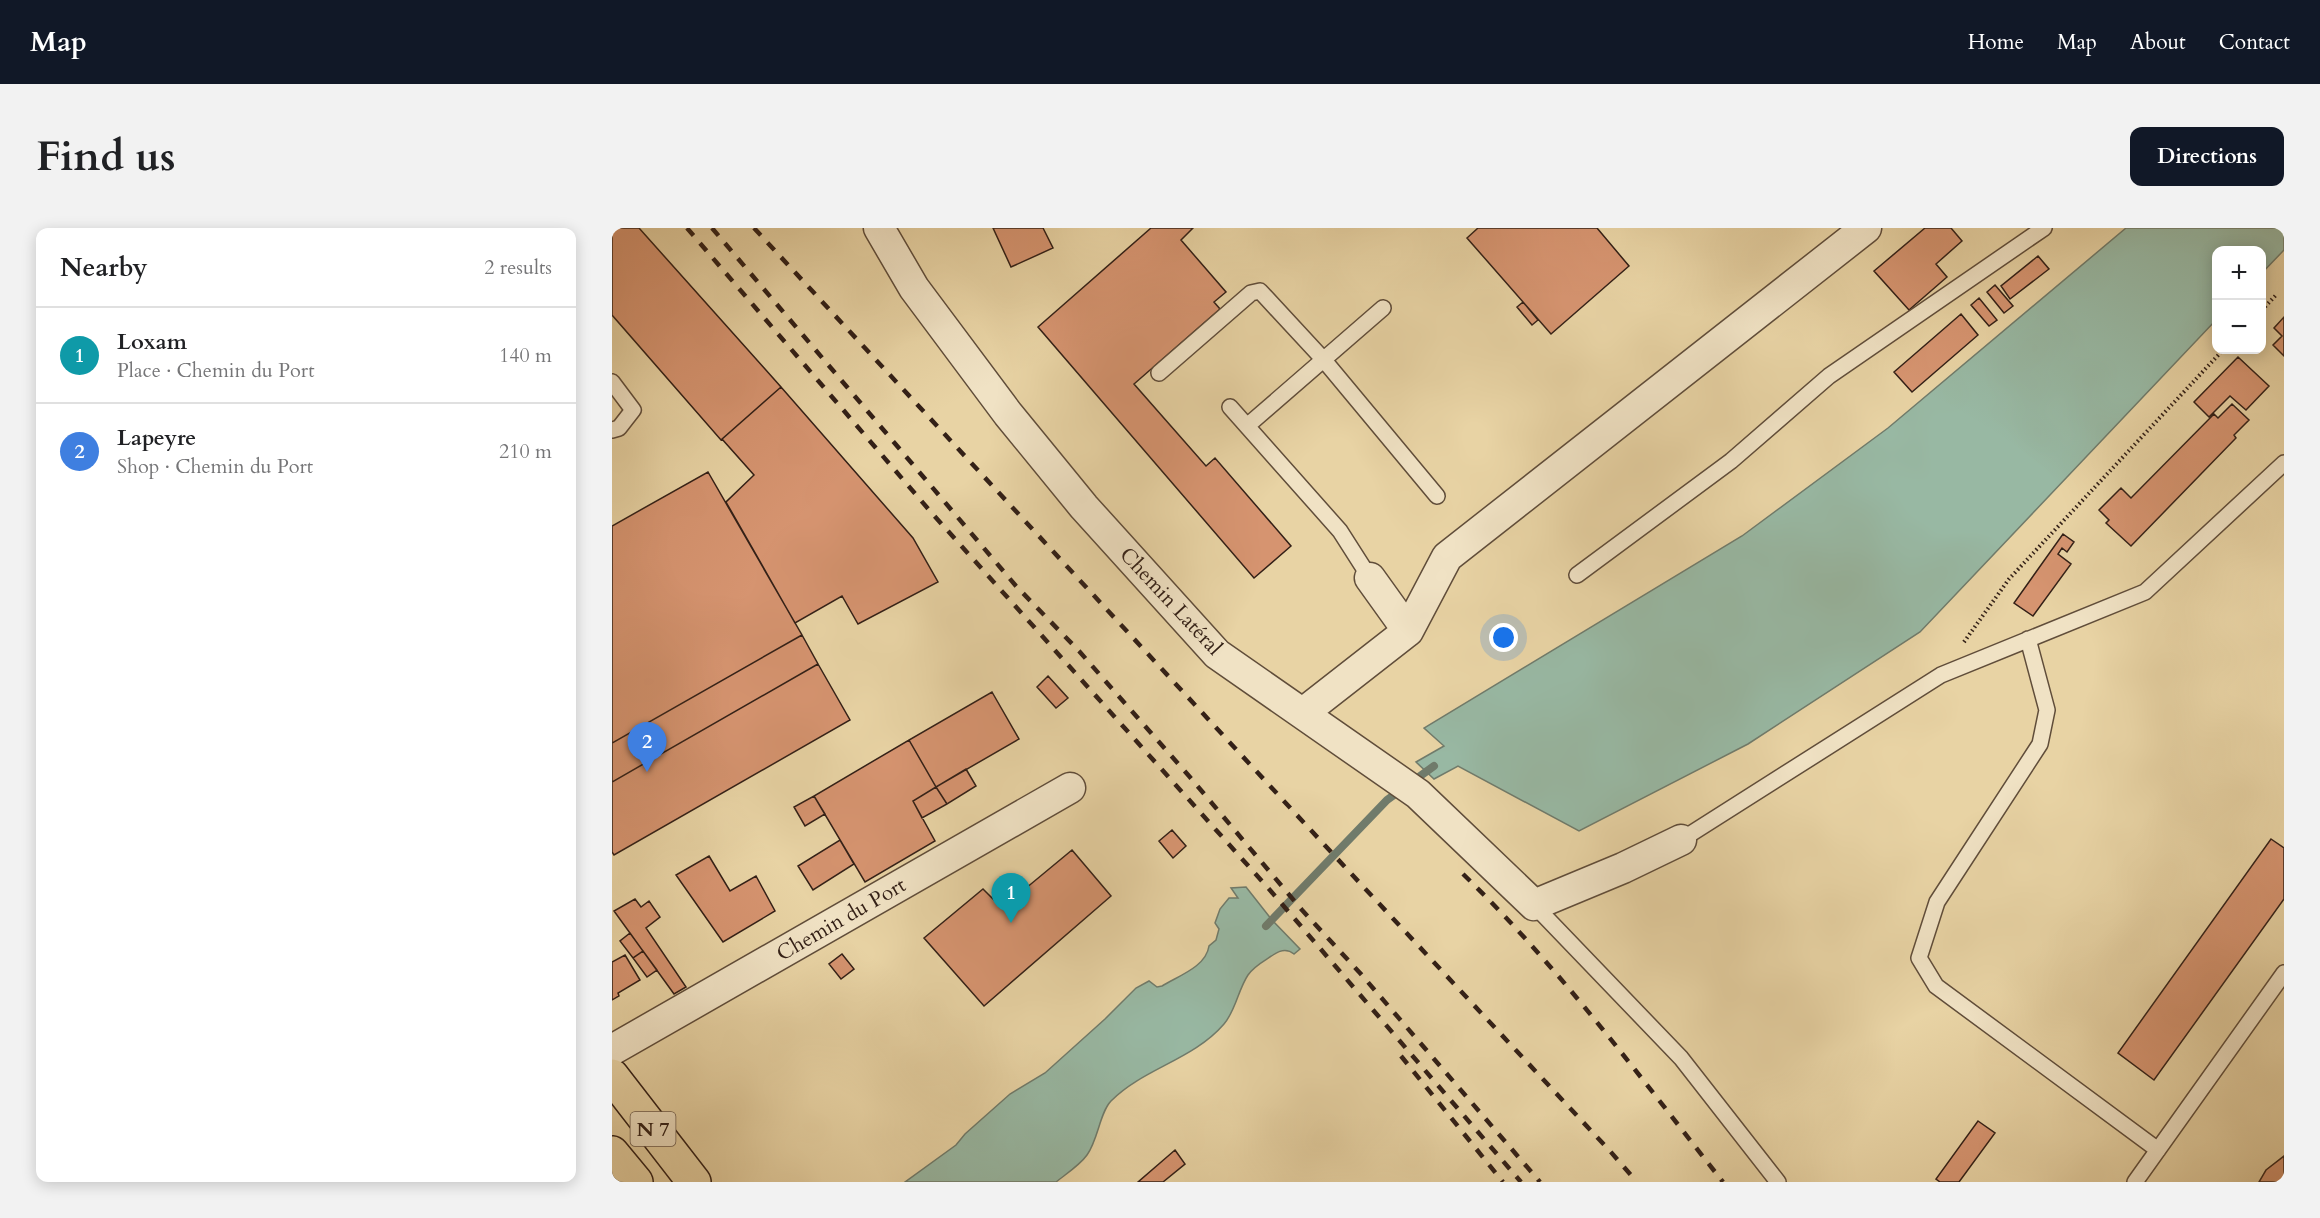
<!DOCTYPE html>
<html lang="en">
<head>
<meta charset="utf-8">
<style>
  body { margin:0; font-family:Cardo,serif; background:#f2f2f2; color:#202124 }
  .controls { position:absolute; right:18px; top:18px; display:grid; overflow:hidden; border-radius:12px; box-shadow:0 3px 15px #0003 }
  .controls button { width:54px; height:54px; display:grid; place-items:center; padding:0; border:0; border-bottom:2px solid #e0e0e0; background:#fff; color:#202124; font:30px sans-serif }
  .you { position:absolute; left:892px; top:410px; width:21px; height:21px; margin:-15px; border:4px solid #fff; border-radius:50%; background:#1a73e8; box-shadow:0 0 0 9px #1a73e833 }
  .badge { display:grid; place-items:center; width:39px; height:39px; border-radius:50%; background:#111827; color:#fff; font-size:20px; font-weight:700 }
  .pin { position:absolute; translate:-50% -50px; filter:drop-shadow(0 2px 3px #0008) }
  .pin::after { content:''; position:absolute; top:32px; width:21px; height:18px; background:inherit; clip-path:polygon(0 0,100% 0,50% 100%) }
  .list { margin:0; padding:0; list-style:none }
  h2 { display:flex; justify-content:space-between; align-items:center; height:78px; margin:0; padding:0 24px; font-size:26px }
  h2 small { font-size:20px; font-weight:400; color:#757577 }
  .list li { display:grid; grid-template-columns:39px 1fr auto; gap:18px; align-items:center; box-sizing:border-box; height:96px; padding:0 24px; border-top:2px solid #e0e0e0 }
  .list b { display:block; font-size:22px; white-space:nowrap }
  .list p { margin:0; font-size:20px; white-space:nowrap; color:#757577 }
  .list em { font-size:20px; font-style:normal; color:#757577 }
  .map { position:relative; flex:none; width:1672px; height:954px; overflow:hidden; border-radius:12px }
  header { display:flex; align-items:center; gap:36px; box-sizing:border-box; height:84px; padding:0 30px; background:#111827; color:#fff }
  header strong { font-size:28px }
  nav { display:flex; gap:33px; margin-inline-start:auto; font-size:21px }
  .intro { display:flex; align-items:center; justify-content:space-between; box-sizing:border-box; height:144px; padding:0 36px }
  h1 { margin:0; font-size:42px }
  .button { padding:15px 27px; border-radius:12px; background:#111827; color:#fff; font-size:21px; font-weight:700 }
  main { display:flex; gap:36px; padding:0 36px }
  aside { flex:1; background:#fff; border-radius:12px; box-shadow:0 3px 15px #0003 }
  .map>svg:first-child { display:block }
  .water { fill:#98b8a3; stroke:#707b6b; stroke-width:1.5 }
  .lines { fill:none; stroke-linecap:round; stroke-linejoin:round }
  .stream { stroke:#707b6b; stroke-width:8 }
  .building { fill:#d69470; stroke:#332017; stroke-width:1.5 }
  .service-casing { stroke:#604d3a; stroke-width:18 }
  .minor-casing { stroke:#604d3a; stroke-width:33 }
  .primary-casing { stroke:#332017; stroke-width:36 }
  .path { stroke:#332017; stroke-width:4; stroke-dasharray:1.5 3; stroke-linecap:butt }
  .service { stroke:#f0e2c4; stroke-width:15 }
  .minor { stroke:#f0e2c4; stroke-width:30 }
  .primary { stroke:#e8d3a4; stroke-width:33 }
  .rail { stroke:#332017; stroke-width:4.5; stroke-dasharray:10 10; stroke-linecap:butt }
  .labels { text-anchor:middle; stroke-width:5; stroke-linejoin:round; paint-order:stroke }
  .shield { fill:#f0e2c4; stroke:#6c5a4b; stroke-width:1.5 }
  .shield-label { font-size:20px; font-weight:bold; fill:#332017 }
  .street-label { font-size:21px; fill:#332017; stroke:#f0e2c4 }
</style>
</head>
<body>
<header>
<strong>Map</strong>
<nav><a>Home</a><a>Map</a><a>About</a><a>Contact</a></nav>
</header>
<div class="intro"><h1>Find us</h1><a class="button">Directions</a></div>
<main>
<aside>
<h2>Nearby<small>2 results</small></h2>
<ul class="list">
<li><span class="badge" style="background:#0f9aa8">1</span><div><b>Loxam</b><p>Place · Chemin du Port</p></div><em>140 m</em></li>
<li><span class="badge" style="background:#3f7fe0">2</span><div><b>Lapeyre</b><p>Shop · Chemin du Port</p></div><em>210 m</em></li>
</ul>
</aside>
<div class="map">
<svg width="1672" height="954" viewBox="0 0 1672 954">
  <rect width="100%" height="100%" fill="#e8d3a4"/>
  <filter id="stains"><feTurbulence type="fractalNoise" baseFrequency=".00333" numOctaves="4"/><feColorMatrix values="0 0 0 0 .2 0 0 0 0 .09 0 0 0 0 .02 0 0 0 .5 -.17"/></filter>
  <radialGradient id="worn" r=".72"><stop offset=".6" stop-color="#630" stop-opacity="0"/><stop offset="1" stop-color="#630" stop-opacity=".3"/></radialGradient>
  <path class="water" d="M1514,0H1672V22L1650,45V22H1604V92L1308,404L1136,516L967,603L846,538L822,551L804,534L832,518L812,500L1130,308L1276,200Z
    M634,659L660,692L688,721L682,726C675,720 668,722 661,727C652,733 642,738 636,747C626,762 624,782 612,796C581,832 532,840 499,873C488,884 486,912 475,927C468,937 454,946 444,954H293L344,917L353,906L398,866L433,845L493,791L524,760L537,753L545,759L550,758C566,748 594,739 597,718L604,712L607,701L603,695L608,681L617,670H626L619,660Z"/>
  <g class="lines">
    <path class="stream" d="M654,698L775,572L822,538"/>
  </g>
  <path class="building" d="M0,0H27L169,159L109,212L0,87Z
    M381,0H431L441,20L399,39Z
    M539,0H581L569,12L614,64L602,74L608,81L522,156L594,238L603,230L679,318L642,350L426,99Z
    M866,0H985L1017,38L939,106L855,10Z
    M1313,0H1339L1350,13L1324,36L1335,49L1297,82L1262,43Z
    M1426,28L1437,41L1398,71L1389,58Z
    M1383,57L1401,78L1392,85L1375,64Z
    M1367,70L1385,92L1377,98L1359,77Z
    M911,74L926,92L920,97L905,79Z
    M1349,86L1366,107L1300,164L1282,144Z
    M1672,89V128L1661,117L1670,108L1662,100Z
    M1626,129L1657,158L1634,182L1618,168L1597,189L1582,174Z
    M169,159L301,310L326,354L246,396L230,368L183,395L114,274L142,247L110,211Z
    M1620,176L1637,192L1622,207L1624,210L1519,318L1494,295L1497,292L1487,282L1509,260L1519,270L1602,186L1606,190Z
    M96,244L190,407L0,515V298Z
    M1451,306L1462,314L1455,324L1450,320L1446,326L1459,336L1421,388L1402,375Z
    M190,407L206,436L0,554V515Z
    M206,436L238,492L2,627L0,624V554Z
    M436,448L456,470L444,480L425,459Z
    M380,464L407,511L324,559L297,512Z
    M297,512L324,559L301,573L323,613L253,654L202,568Z
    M354,541L364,558L335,576L324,559Z
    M324,559L335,576L310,590L301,573Z
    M202,568L213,586L193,598L182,579Z
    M560,602L574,618L561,630L547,613Z
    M1659,611L1672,620V671L1542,852L1506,825Z
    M228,612L242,636L201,662L186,638Z
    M460,622L499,668L372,778L312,710L371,661L390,680Z
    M97,628L118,663L144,648L163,683L111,714L64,647Z
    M23,671L29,679L37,673L48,689L34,700L74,759L62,766L2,683Z
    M18,705L31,723L21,730L8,713Z
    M31,723L45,742L35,749L21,730Z
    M230,726L242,741L229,751L217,736Z
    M13,727L28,752L6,765L7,768L0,772V734Z
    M1366,893L1383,905L1347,954H1328L1324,951Z
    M563,922L573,936L551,954H526Z
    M1672,928V954H1647L1654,942Z"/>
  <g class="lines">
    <g class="service-casing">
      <path id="service" d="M547,145L639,65L648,63L711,131L825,268
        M0,154L21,182L7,200L0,202
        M618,179L728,303L758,350
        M635,198L771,80
        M965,347L1119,233L1217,148L1432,0
        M1416,411L1435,482L1428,516L1325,674L1307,730L1324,758L1546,922
        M1069,612L1329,447L1533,364L1672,235
        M922,677L1069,830L1166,954
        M1523,954L1672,745"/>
    </g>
    <g class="minor-casing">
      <path id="minor" d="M267,0L302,60L396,186L472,279L605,426L806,566L922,677L1011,640L1069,612
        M758,350L796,403
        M691,485L796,403L835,329L1254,0
        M0,822L458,560"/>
    </g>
    <g class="primary-casing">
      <path id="primary" d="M0,848L82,954
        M0,925L24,954"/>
    </g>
    <path class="path" d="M1650,82L1664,67
      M1352,414L1397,351L1611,122"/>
    <use href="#service" class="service"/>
    <use href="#minor" class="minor"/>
    <use href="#primary" class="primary"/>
    <path class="rail" d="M75,0L318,283L657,661L909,954
      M100,0L404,358L467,423L577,548L690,682L748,745L928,954
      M142,0L732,638L998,923L1025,954
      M851,646C948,740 1028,849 1111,954
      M789,828L891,954"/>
  </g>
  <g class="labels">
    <rect class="shield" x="18.5" y="884" width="45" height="34" rx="4.5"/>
    <g class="shield-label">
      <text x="41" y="908">N 7</text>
    </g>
    <g class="street-label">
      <text transform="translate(559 373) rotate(47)" y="7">Chemin Latéral</text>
      <text transform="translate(229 691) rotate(-30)" y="7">Chemin du Port</text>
    </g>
  </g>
  <rect width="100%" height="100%" filter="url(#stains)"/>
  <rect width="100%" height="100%" fill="url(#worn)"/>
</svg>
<div class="controls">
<button>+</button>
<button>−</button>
</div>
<div class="you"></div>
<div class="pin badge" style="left:399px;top:695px;background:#0f9aa8">1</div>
<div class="pin badge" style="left:35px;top:544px;background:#3f7fe0">2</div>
</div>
</main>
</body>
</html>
